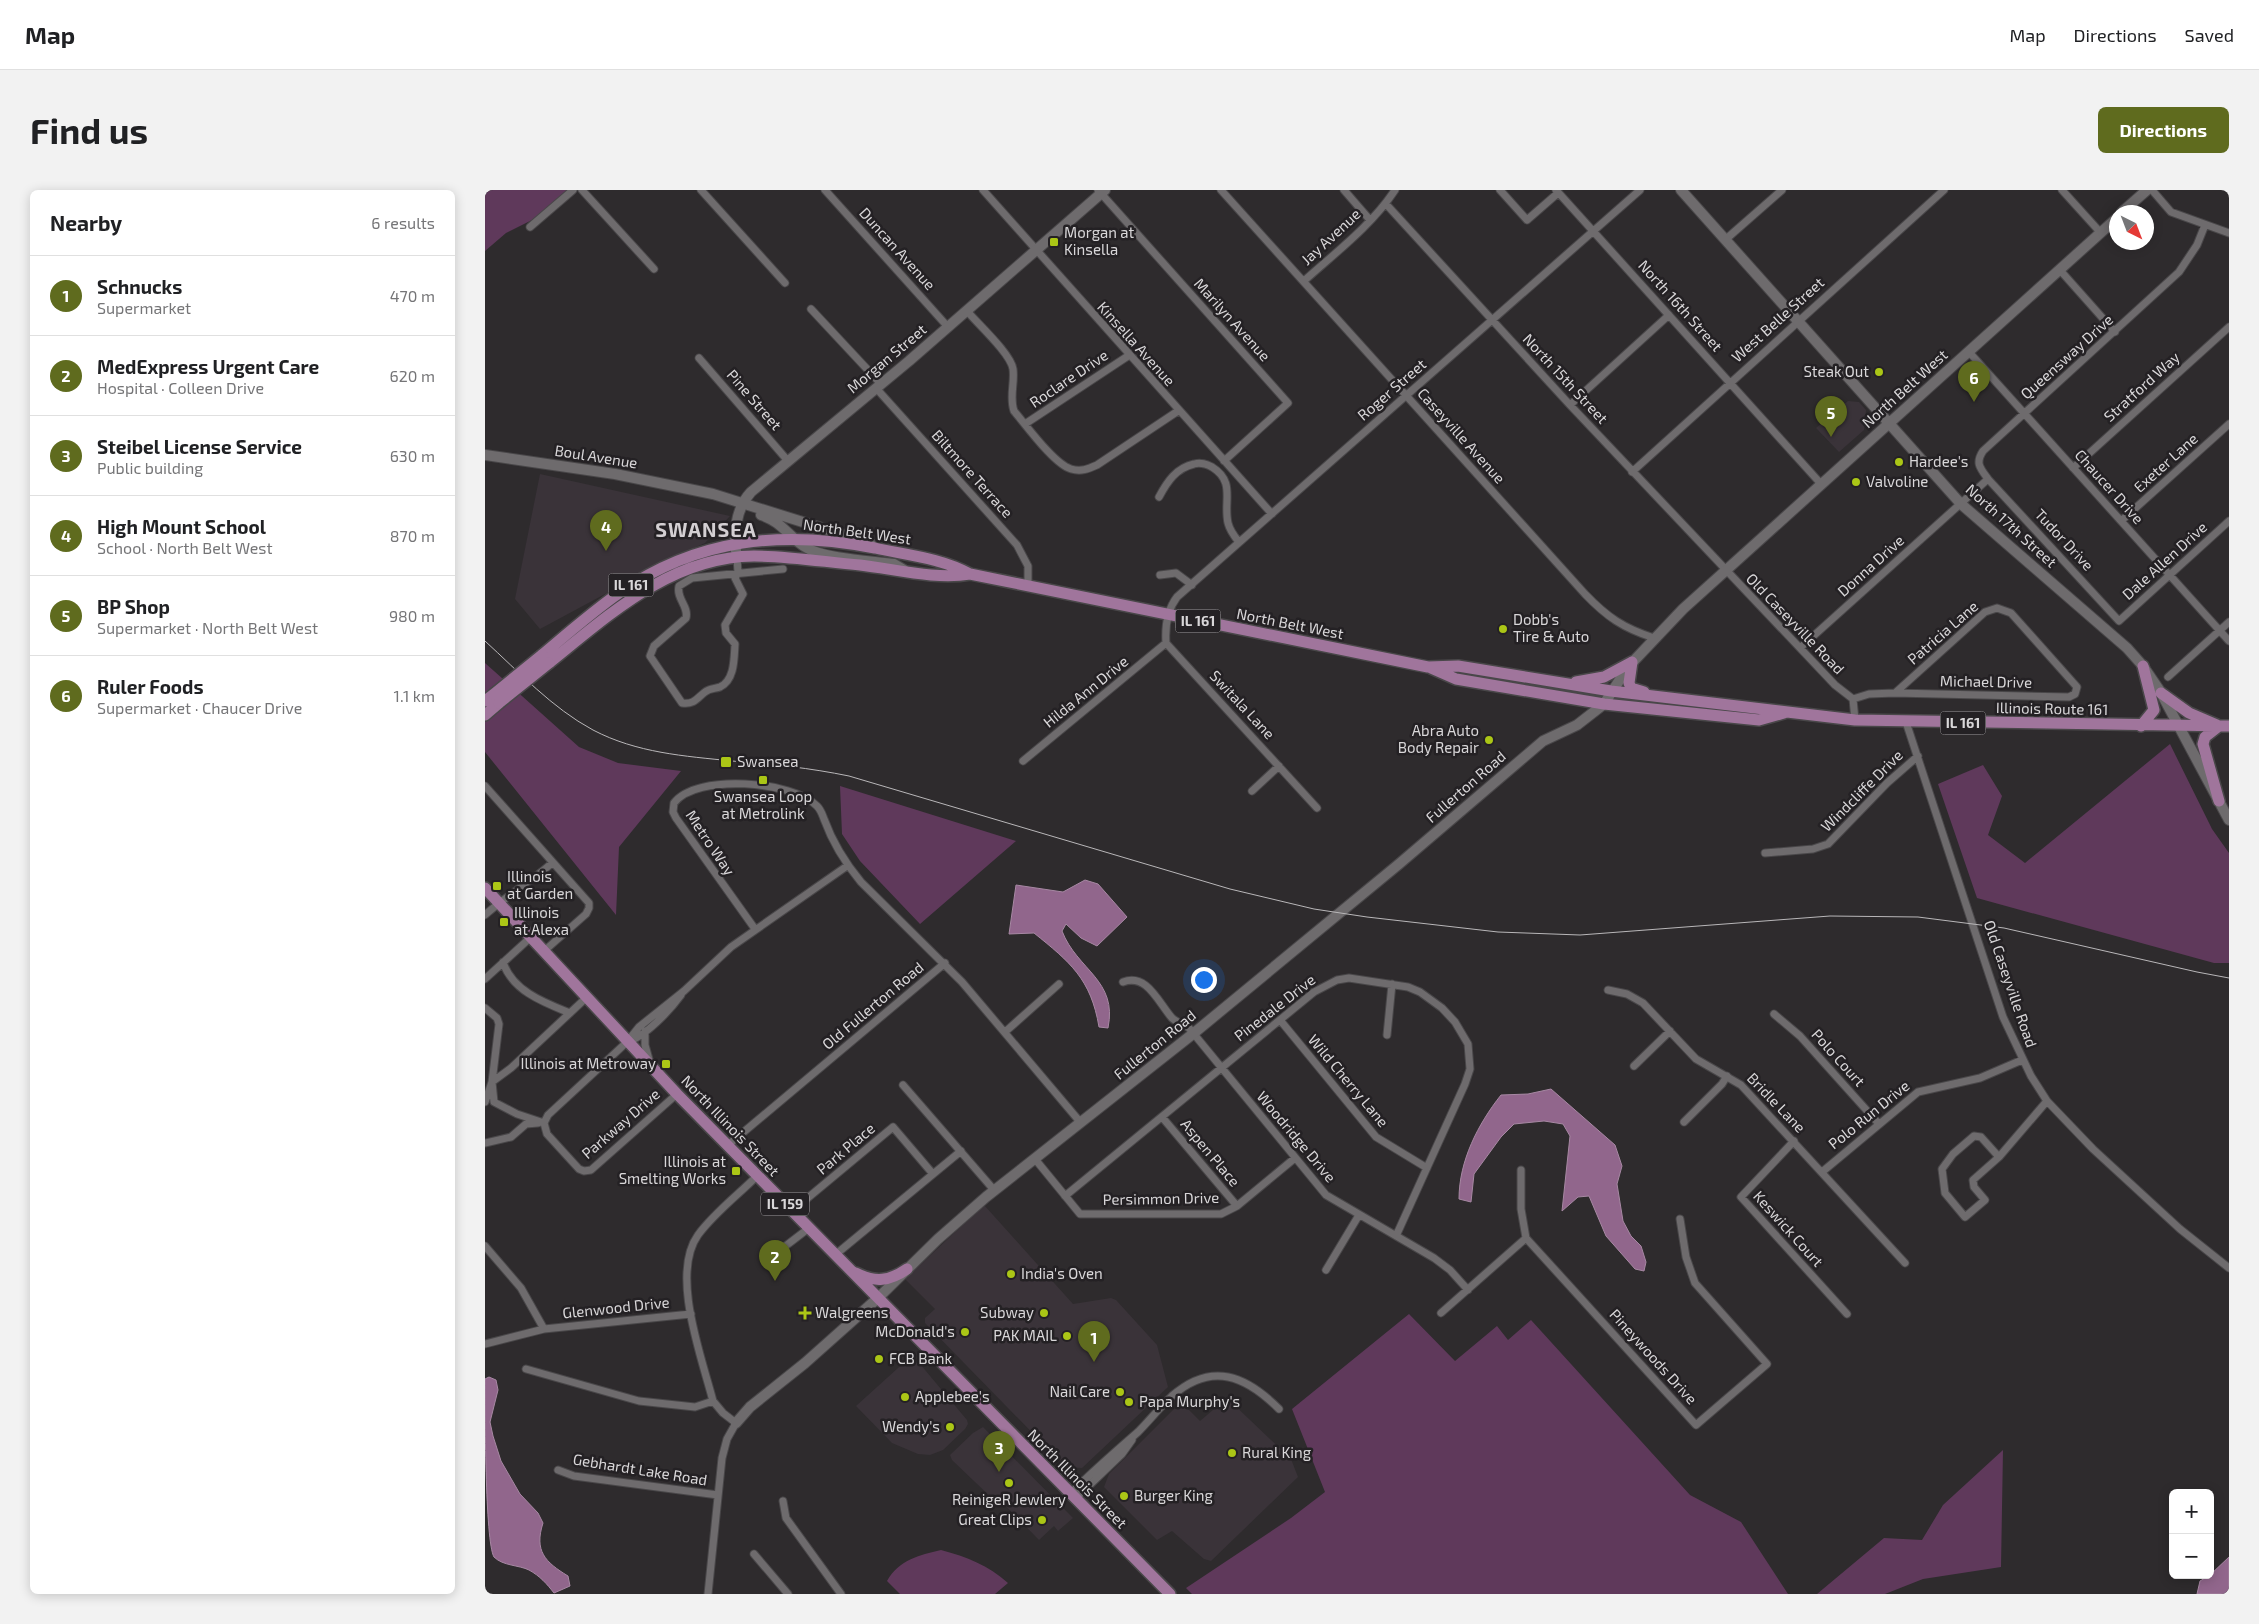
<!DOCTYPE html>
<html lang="en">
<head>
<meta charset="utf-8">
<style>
  body { margin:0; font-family:"Exo 2",sans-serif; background:#f2f2f2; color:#202124 }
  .controls { position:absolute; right:15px; bottom:15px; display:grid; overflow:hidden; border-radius:8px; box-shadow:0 2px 12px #0003 }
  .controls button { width:45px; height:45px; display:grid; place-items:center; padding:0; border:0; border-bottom:1px solid #e0e0e0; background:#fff; color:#202124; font:25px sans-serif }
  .compass { position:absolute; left:1624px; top:15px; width:45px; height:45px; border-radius:50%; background:#fff; box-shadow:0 2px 12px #0003; rotate:138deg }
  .you { position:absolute; left:718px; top:789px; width:18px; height:18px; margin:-12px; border:4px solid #fff; border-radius:50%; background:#1a73e8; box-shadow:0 0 0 8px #1a73e833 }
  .badge { display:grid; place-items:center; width:32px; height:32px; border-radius:50%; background:#5f6b1e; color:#fff; font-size:16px; font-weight:700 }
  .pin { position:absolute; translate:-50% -41px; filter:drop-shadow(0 1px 2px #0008) }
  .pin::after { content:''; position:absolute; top:26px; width:18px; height:15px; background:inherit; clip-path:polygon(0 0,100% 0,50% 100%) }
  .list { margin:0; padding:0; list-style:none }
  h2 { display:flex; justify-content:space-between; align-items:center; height:65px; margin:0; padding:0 20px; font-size:21px }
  h2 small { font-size:16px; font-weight:400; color:#757577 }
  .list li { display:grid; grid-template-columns:32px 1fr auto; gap:15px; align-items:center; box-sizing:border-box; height:80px; padding:0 20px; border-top:1px solid #e0e0e0 }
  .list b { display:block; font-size:19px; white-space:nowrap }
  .list p { margin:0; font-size:16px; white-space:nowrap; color:#757577 }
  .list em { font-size:16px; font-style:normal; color:#757577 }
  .map { position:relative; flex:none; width:1744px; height:1404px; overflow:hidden; border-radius:8px }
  header { display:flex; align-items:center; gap:30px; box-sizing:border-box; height:70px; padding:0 25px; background:#fff; border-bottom:1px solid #e0e0e0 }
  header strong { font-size:24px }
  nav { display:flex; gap:28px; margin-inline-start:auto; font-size:18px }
  .intro { display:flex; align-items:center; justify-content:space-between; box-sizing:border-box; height:120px; padding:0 30px }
  h1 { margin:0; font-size:35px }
  .button { padding:12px 22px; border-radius:8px; background:#5f6b1e; color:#fff; font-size:18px; font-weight:700 }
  main { display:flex; gap:30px; padding:0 30px }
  aside { flex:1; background:#fff; border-radius:8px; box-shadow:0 2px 12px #0003 }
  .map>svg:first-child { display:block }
  .built { fill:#3a3339 }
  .green { fill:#5f395b }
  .water { fill:#91668c; stroke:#a788a3 }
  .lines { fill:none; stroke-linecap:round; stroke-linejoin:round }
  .street-casing { stroke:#494749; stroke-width:9 }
  .secondary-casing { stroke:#494749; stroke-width:12 }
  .primary-casing { stroke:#494749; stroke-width:14 }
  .street { stroke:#6e6b6d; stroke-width:7 }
  .secondary { stroke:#6e6b6d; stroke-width:10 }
  .primary { stroke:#a0759c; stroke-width:11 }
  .tram { stroke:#b9b7b9; stroke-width:1 }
  .primary-bridge-casing { stroke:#494749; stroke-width:14; stroke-linecap:butt }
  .primary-bridge { stroke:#a0759c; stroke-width:11 }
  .poi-dot { fill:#abc616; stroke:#242124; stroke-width:2 }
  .labels { text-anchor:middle; stroke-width:5; stroke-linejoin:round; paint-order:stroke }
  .shield { fill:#242124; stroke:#a3a0a3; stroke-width:1 }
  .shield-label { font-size:14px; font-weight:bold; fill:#d9d7d9 }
  .poi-label { font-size:15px; fill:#d9d7d9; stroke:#242124; text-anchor:start }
  .street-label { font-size:15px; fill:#d9d7d9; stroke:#242124 }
  .district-label { font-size:20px; font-weight:bold; letter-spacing:1px; fill:#d3cfd2; stroke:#242124 }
</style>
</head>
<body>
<header>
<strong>Map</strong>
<nav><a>Map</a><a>Directions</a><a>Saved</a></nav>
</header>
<div class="intro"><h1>Find us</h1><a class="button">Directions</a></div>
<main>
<aside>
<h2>Nearby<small>6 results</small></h2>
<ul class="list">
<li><span class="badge">1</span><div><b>Schnucks</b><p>Supermarket</p></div><em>470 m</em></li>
<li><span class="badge">2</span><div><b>MedExpress Urgent Care</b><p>Hospital · Colleen Drive</p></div><em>620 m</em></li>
<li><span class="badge">3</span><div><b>Steibel License Service</b><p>Public building</p></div><em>630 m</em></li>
<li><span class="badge">4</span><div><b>High Mount School</b><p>School · North Belt West</p></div><em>870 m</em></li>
<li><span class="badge">5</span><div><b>BP Shop</b><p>Supermarket · North Belt West</p></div><em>980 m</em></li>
<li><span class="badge">6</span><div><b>Ruler Foods</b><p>Supermarket · Chaucer Drive</p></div><em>1.1 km</em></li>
</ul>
</aside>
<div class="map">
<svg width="1744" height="1404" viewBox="0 0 1744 1404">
  <rect width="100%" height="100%" fill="#2e2b2d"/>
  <path class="built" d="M1363,211L1374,212L1381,220L1379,240L1354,262L1331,238Z
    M55,284L245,326L220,353L185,369L55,439L30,409Z
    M499,1015L588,1114L626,1108L631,1110L672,1155L683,1197L597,1278L582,1277L570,1266L440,1133V1128L450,1119L420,1089Z
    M423,1169L435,1174L482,1230L483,1234L480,1239L458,1260L445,1265L433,1264L407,1253L371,1216Z
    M742,1208L806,1269L813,1287L726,1371L719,1369L687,1341L672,1350L619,1297L624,1284L688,1220L699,1215L715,1231Z
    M498,1237L588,1328L573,1341L569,1336L554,1350L515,1310L512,1313L467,1270L465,1265L488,1243Z"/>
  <path class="green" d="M0,0H84L47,30L21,43L0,61Z
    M0,473L94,557L133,573L196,581L134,657L131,725L0,562Z
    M1685,554L1727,639L1744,663V773H1729L1492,708L1453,594L1498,575L1517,606L1503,645L1540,673Z
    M355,596L531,651L435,734L375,671L357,644Z
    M924,1124L970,1171L1012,1136L1023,1150L1046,1130L1205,1305L1256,1332L1303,1404H707L701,1398L806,1328L840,1302L807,1219Z
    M1518,1260L1516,1377L1438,1389L1400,1404H1332L1399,1348L1437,1350L1458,1315Z
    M456,1360C482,1367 503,1375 523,1393L510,1404H415L402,1391C414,1370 434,1365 456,1360Z"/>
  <path class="water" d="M600,690L613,694L642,727L612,756L596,748L581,734L577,741C592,780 633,790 623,838L614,837C606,789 585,772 549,743L524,744L531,695L578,702Z
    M1066,899L1130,955L1137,976L1132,994L1138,1031L1146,1046L1156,1056L1161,1072L1159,1081L1150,1079L1121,1046L1104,1006L1093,1007L1077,1021L1085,946L1078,934L1059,931L1029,934L1016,947L989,984L986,1012L974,1009C974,971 993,934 1016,905L1043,904Z
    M4,1187L11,1190L13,1200L5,1232L8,1246L16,1271L35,1304L53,1323L58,1333C49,1361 60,1372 83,1386L85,1396L69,1403C62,1394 55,1386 44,1380C34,1375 18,1376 9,1367C0,1352 0,1216 0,1189Z
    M1744,1367V1404H1712L1715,1391L1725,1385Z"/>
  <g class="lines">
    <g class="street-casing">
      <path id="street" d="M97,0L169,79
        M216,0L300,93
        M340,0L463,137
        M498,0L787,324
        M613,0L803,213L739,271
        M736,0L1100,404C1122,427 1138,438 1169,448
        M859,0L885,30
        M1015,0L1042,30L1073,3
        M1071,0L1337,295
        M1577,0L1615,42
        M1667,0L1686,22L1744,43
        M901,14L1085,215L1350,495L1368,509L1370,530
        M45,37L88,0
        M1240,50L1297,0
        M1574,79L1630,142
        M819,91C850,63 887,35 910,0
        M326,119L396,194
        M482,121C493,134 526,164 528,179C530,193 524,207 529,221C541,235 569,274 586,279C596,282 603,279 612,275L693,221
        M1484,162L1744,451
        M214,168L303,271
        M391,198L532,355L543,376V396
        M1085,215L1184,125
        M540,234L643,166
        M1588,278L1744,137
        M1147,282L1459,0
        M1503,289L1634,431L1744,331
        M674,307C682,292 691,278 709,274C716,272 721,274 727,277C751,292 738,311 743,333C745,341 749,346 754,352
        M1636,331L1744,234
        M252,367L253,383L250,388L258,404L240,435L241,443L250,454C249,468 250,490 235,497C230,499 225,498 220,502C212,508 209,515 197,513L165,466L169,456L201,428C204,416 191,409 194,396L207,388L298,379
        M675,385L691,383L707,395
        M1315,458L1503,289C1495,278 1490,273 1498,261L1694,82L1712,55L1720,35
        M1683,487L1744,432
        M1368,509L1384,504L1410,503L1500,422L1512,418L1526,423L1592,497L1590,504L1584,507L1410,503
        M1421,532L1518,827L1546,886L1562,911L1608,959L1695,1039L1744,1078
        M538,571L681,453
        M0,596L104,713V718L101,724L58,762
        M767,601L794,576
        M832,618L681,453C680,437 682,420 692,407L1155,0
        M1280,663L1328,659L1343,654L1402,593L1433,566
        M0,725C21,706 46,692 67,673
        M270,739L191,628L188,622L189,613C211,583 308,591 332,616C336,620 337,624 339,629C347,651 361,674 376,692L477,792L596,933
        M18,772C27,801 60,813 85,823
        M0,789L45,748
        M638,792C662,783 673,812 687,828C692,833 699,834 704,838L841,1005L949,1068L965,1080L983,1100
        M1123,800L1142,804L1158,813L1211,869L1256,895L1420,1073
        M0,818L12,828L14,834L7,892L9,912L32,924L59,933
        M1289,824L1315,846L1394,934
        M795,830L891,947L942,978
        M160,841V855L165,873
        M520,842L574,794
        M902,845L907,794
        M142,852C160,847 185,820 196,805
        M1149,876L1185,841
        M418,895L509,1000
        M192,904L106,980L99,981L94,979L62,944L59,933L63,925L142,852L154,837L199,801L246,757L362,676
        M0,912L7,892L26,878L101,808
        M677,927L752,1016
        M1199,932L1237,894L1242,886
        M1309,951L1256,1007L1362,1124
        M0,953L26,947L41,934L53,933
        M242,956L460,773
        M1514,967L1496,947L1489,946L1468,964L1457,979L1460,1003L1480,1027L1500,1010L1489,997L1488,990L1514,967L1562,911
        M550,969L595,1024H736L752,1016L810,968
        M1036,980V1019L1041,1048
        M1337,982L1433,902L1495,888L1537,870
        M580,1006L829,802L852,790L864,788L923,797L935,802L957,818L970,832L983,854L985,879L980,894L911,1046
        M307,1021L408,937L448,984
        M1041,1048L1211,1235L1282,1174L1210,1093L1201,1067L1195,1029
        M0,1056L36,1098L59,1139
        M350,1065L476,961
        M281,1071L324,1038
        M841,1080L874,1025
        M956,1123L1041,1048
        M0,1154L59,1139L206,1124
        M41,1179L154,1211L210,1217L228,1211
        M73,1280L89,1286L233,1305
        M585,1304C607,1282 630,1262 653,1242C665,1230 675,1217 687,1206C727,1171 761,1186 794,1219
        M590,1309L637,1264L647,1250
        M298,1311L301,1328L356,1404
        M269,1364L303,1404
        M223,1404L237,1268L242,1249L251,1233L238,1223L228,1211C217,1168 185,1084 213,1045C229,1023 253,1005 272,986"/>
    </g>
    <g class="secondary-casing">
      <path id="secondary" d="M1196,0L1476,314L1642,458L1658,476L1675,501L1744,630
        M1637,22L1662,0
        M0,265L130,284L228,304L385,353
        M276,325C298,332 304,348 322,358C340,369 388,371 409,374L419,380
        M251,361C249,340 251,318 266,302L424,171L620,0
        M251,1233L265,1217L320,1173L393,1108L453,1049L501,1007L709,843L914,674L1058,551L1092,535L1119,514L1143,477L1198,419L1632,28"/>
    </g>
    <g class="primary-casing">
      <path id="primary" d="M57,465C82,444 107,422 134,403C213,348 298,340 390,358C422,365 456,368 485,384L943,477L973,476L1126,501L1370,530L1744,536
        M1147,472L1144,493L1146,498L1159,502
        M64,473C125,424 186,367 269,366C304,366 340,372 375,375C410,379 451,390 485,384
        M946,478L971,489L1119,514L1274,530L1299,523
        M1091,492L1119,487L1147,472
        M1676,503L1704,523L1732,535
        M0,511L9,504
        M0,525L14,513
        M1656,536L1669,520L1658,476
        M1734,611L1718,554L1720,547L1734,536
        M0,698L192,904L685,1404
        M371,1083C390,1093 405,1091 422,1079"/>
    </g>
    <use href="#street" class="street"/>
    <use href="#secondary" class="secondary"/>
    <use href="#primary" class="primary"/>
    <path class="tram" d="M0,451C34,482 67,518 108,540C152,563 199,566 247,571C287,574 325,578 364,586L745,699L829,719L882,727L1013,742L1095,745L1345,726L1433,727L1519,738L1712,782L1744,788"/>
    <g class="primary-bridge-casing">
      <path id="primary-bridge" d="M9,504L57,465
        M14,513L64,473"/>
    </g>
    <use href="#primary-bridge" class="primary-bridge"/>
  </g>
  <g class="poi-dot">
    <rect x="564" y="47" width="10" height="10" rx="2.5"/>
    <circle cx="1394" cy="182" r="5"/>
    <circle cx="1414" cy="272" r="5"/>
    <circle cx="1371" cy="292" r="5"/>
    <circle cx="1018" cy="439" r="5"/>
    <circle cx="1004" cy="550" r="5"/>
    <rect x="235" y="566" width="12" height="12" rx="2.5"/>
    <rect x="273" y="585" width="10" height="10" rx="2.5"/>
    <rect x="7" y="691" width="10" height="10" rx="2.5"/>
    <rect x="14" y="727" width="10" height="10" rx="2.5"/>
    <rect x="176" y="869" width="10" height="10" rx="2.5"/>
    <rect x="246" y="976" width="10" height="10" rx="2.5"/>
    <circle cx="526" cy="1084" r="5"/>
    <path d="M317.5 1115.5h5v5h5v5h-5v5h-5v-5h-5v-5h5z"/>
    <circle cx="559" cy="1123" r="5"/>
    <circle cx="480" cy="1142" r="5"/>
    <circle cx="582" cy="1146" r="5"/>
    <circle cx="394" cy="1169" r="5"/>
    <circle cx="635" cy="1202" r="5"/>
    <circle cx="420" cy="1207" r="5"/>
    <circle cx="644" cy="1212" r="5"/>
    <circle cx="465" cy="1237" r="5"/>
    <circle cx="747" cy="1263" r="5"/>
    <circle cx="524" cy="1293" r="5"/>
    <circle cx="639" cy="1306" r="5"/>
    <circle cx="557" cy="1330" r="5"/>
  </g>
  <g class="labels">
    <g class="shield">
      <rect x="123.5" y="383.5" width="45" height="23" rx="4"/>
      <rect x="690.5" y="419.5" width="45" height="23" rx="4"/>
      <rect x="1455.5" y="521.5" width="45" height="23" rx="4"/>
      <rect x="276" y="1002.5" width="48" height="23" rx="4"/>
    </g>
    <g class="shield-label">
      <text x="146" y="400">IL 161</text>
      <text x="713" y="436">IL 161</text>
      <text x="1478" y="538">IL 161</text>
      <text x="300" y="1019">IL 159</text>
    </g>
    <g class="poi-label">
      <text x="579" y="48">Morgan at<tspan x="579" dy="17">Kinsella</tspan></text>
      <text x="1384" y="187" text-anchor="end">Steak Out</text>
      <text x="1424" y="277">Hardee's</text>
      <text x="1381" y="297">Valvoline</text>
      <text x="1028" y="435">Dobb's<tspan x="1028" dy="17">Tire &amp; Auto</tspan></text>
      <text x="994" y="546" text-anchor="end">Abra Auto<tspan x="994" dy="17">Body Repair</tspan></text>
      <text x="252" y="577">Swansea</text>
      <text x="278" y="612" text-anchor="middle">Swansea Loop<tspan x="278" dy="17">at Metrolink</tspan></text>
      <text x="22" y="692">Illinois<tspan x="22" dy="17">at Garden</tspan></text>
      <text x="29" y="728">Illinois<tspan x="29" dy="17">at Alexa</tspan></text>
      <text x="171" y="879" text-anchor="end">Illinois at Metroway</text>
      <text x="241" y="977" text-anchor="end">Illinois at<tspan x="241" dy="17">Smelting Works</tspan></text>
      <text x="536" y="1089">India's Oven</text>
      <text x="330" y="1128">Walgreens</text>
      <text x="549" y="1128" text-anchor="end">Subway</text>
      <text x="470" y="1147" text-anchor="end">McDonald's</text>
      <text x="572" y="1151" text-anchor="end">PAK MAIL</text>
      <text x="404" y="1174">FCB Bank</text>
      <text x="625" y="1207" text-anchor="end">Nail Care</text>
      <text x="430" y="1212">Applebee's</text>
      <text x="654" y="1217">Papa Murphy's</text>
      <text x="455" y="1242" text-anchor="end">Wendy's</text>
      <text x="757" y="1268">Rural King</text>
      <text x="649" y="1311">Burger King</text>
      <text x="524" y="1315" text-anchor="middle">ReinigeR Jewlery</text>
      <text x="547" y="1335" text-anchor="end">Great Clips</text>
    </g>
    <g class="street-label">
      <text transform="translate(846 47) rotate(-43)" y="5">Jay Avenue</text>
      <text transform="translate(412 59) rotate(48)" y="5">Duncan Avenue</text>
      <text transform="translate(1195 116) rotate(48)" y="5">North 16th Street</text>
      <text transform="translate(747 130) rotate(48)" y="5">Marilyn Avenue</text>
      <text transform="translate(1293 130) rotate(-42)" y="5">West Belle Street</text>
      <text transform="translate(651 154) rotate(48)" y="5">Kinsella Avenue</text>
      <text transform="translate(1582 167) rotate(-42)" y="5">Queensway Drive</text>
      <text transform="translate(402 169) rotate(-40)" y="5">Morgan Street</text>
      <text transform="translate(584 189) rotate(-34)" y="5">Roclare Drive</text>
      <text transform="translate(1080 189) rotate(47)" y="5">North 15th Street</text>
      <text transform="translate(1657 197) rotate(-42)" y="5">Stratford Way</text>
      <text transform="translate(1420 199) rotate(-42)" y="5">North Belt West</text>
      <text transform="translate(907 200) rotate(-41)" y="5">Roger Street</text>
      <text transform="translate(269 210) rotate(49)" y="5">Pine Street</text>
      <text transform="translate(976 246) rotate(48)" y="5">Caseyville Avenue</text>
      <text transform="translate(111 267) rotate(9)" y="5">Boul Avenue</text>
      <text transform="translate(1681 273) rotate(-42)" y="5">Exeter Lane</text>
      <text transform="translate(487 284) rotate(48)" y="5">Biltmore Terrace</text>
      <text transform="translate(1624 297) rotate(48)" y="5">Chaucer Drive</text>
      <text transform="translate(1526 336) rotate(42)" y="5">North 17th Street</text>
      <text transform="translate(372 342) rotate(8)" y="5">North Belt West</text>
      <text transform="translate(1579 350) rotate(47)" y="5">Tudor Drive</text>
      <text transform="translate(1680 371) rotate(-42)" y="5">Dale Allen Drive</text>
      <text transform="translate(1386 376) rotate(-42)" y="5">Donna Drive</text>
      <text transform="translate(805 434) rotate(11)" y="5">North Belt West</text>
      <text transform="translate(1310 434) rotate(46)" y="5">Old Caseyville Road</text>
      <text transform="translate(1458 443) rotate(-41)" y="5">Patricia Lane</text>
      <text transform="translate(1501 492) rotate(1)" y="5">Michael Drive</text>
      <text transform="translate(601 502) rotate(-39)" y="5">Hilda Ann Drive</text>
      <text transform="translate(757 515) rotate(47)" y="5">Switala Lane</text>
      <text transform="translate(1567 519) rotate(1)" y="5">Illinois Route 161</text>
      <text transform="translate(981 597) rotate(-41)" y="5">Fullerton Road</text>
      <text transform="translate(1377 601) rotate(-45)" y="5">Windcliffe Drive</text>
      <text transform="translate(225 653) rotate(56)" y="5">Metro Way</text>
      <text transform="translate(1525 794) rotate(71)" y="5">Old Caseyville Road</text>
      <text transform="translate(388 816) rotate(-40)" y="5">Old Fullerton Road</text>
      <text transform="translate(790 818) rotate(-38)" y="5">Pinedale Drive</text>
      <text transform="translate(670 855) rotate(-39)" y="5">Fullerton Road</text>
      <text transform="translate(1353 868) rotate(48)" y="5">Polo Court</text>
      <text transform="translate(863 891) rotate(50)" y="5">Wild Cherry Lane</text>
      <text transform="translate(1291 913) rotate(46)" y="5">Bridle Lane</text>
      <text transform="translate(1384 925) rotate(-39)" y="5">Polo Run Drive</text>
      <text transform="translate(136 934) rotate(-41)" y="5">Parkway Drive</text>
      <text transform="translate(245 936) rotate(46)" y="5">North Illinois Street</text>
      <text transform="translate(811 947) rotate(50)" y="5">Woodridge Drive</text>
      <text transform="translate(361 959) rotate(-40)" y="5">Park Place</text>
      <text transform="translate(725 963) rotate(50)" y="5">Aspen Place</text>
      <text transform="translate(676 1009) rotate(-1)" y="5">Persimmon Drive</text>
      <text transform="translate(1303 1039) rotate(48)" y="5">Keswick Court</text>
      <text transform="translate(131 1118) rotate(-6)" y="5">Glenwood Drive</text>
      <text transform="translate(1168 1167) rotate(48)" y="5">Pineywoods Drive</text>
      <text transform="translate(155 1280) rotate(9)" y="5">Gebhardt Lake Road</text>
      <text transform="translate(592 1289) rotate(45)" y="5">North Illinois Street</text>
    </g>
    <g class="district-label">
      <text x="221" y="347">SWANSEA</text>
    </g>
  </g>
</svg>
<div class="controls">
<button>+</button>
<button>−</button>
</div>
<svg class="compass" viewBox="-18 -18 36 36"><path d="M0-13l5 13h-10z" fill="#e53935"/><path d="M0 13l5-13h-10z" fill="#757577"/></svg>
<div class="you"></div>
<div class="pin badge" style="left:609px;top:1172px">1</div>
<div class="pin badge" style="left:290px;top:1091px">2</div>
<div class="pin badge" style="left:514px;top:1282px">3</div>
<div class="pin badge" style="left:121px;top:361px">4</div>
<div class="pin badge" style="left:1346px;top:247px">5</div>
<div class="pin badge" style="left:1489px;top:212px">6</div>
</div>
</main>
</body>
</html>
